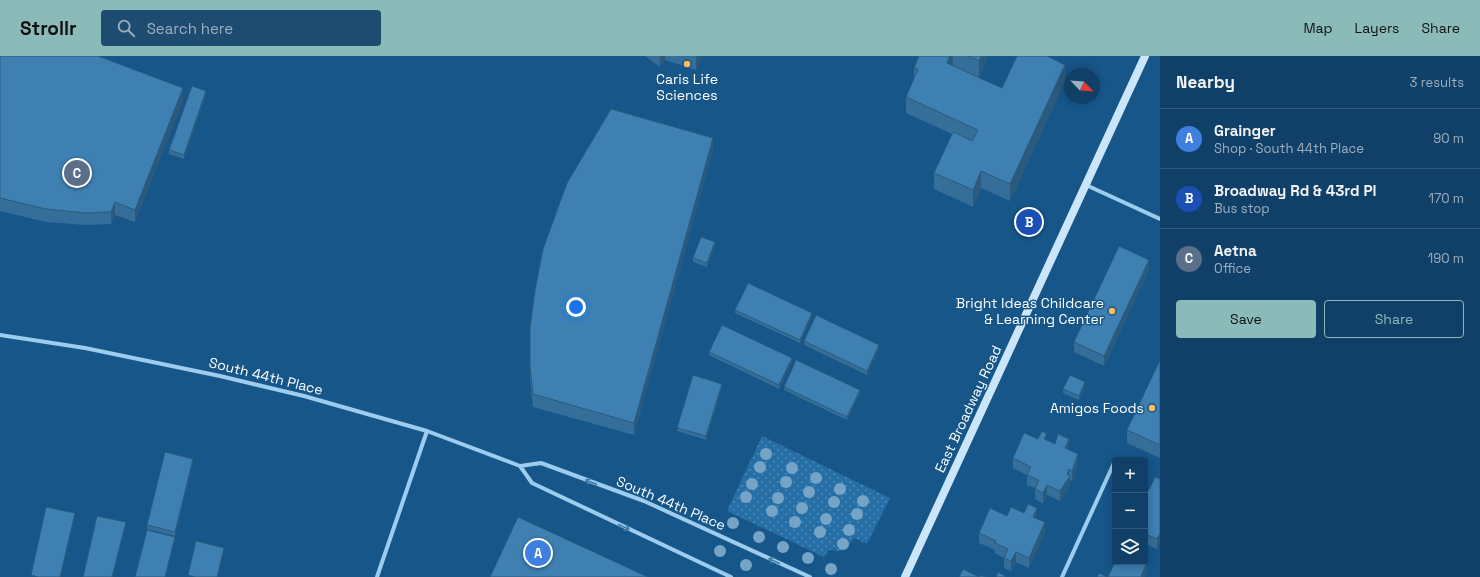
<!DOCTYPE html>
<html lang="en">
<head>
<meta charset="utf-8">
<style>
  body { margin:0; font-family:"Space Grotesk",sans-serif; background:#1e4b70; color:#f1f3f6 }
  .controls { position:absolute; right:12px; bottom:12px; display:grid; overflow:hidden; border-radius:4px; box-shadow:0 2px 10px #0003 }
  .controls button { width:36px; height:36px; display:grid; place-items:center; padding:0; border:0; border-bottom:1px solid #30597b; background:#104067; color:#f1f3f6; font:20px sans-serif }
  .compass { position:absolute; left:1064px; top:12px; width:36px; height:36px; border-radius:50%; background:#104067; box-shadow:0 2px 10px #0003; rotate:115deg }
  .you { position:absolute; left:576px; top:251px; width:14px; height:14px; margin:-10px; border:3px solid #fff; border-radius:50%; background:#1a73e8; box-shadow:0 0 0 6px #1a73e833 }
  .badge { display:grid; place-items:center; width:26px; height:26px; border-radius:50%; background:#8bbbb9; color:#fff; font-size:13px; font-weight:700 }
  .pin { position:absolute; translate:-50% -50%; border:2px solid #fff; box-shadow:0 1px 4px #0006 }
  .list { margin:0; padding:0; list-style:none }
  h2 { display:flex; justify-content:space-between; align-items:center; height:52px; margin:0; padding:0 16px; font-size:17px }
  h2 small { font-size:13px; font-weight:400; color:#9cafc0 }
  .list li { display:grid; grid-template-columns:26px 1fr auto; gap:12px; align-items:center; box-sizing:border-box; height:60px; padding:0 16px; border-top:1px solid #30597b }
  .list b { display:block; font-size:15px; white-space:nowrap }
  .list p { margin:0; font-size:13px; white-space:nowrap; color:#9cafc0 }
  .list em { font-size:13px; font-style:normal; color:#9cafc0 }
  .actions { display:flex; gap:8px; padding:12px 16px }
  .actions a { flex:1; padding:9px 0; border:1px solid #8bbbb9; border-radius:4px; text-align:center; font-size:14px; color:#8bbbb9 }
  .actions .main { background:#8bbbb9; color:#111 }
  .icon { flex:none; width:22px; height:22px; fill:none; stroke:currentColor; stroke-width:2; stroke-linecap:round; stroke-linejoin:round }
  .map { position:relative; flex:none; width:1160px; height:521px; overflow:hidden }
  header { display:flex; align-items:center; gap:24px; box-sizing:border-box; height:56px; padding:0 20px; background:#8bbbb9; color:#111 }
  header strong { font-size:19px }
  nav { display:flex; gap:22px; margin-inline-start:auto; font-size:14px }
  .search { width:280px; height:36px; background:#1e4b70; display:flex; align-items:center; gap:10px; box-sizing:border-box; padding:0 14px; border-radius:4px; color:#9cafc0; font-size:15px }
  main { display:flex }
  aside { flex:1; background:#104067 }
  .map>svg:first-child { display:block }
  .grass { fill:url(#grass-dots) }
  .lines { fill:none; stroke-linecap:round; stroke-linejoin:round }
  .street { stroke:#9dccee; stroke-width:4 }
  .secondary { stroke:#cbe5fa; stroke-width:8 }
  .tree { fill:#75a4c7 }
  .wall { fill:#356e99 }
  .shaded-wall { fill:#2b5a7d }
  .building { fill:#3e80b2; stroke:#2b5a7d }
  .oneway { stroke:#3e79a7 }
  .poi-dot { fill:#ffbb5b; stroke:#165689; stroke-width:1.5 }
  .labels { text-anchor:middle; stroke-width:3; stroke-linejoin:round; paint-order:stroke }
  .poi-label { font-size:14px; fill:#fff; stroke:#165689; text-anchor:end }
  .street-label { font-size:14px; fill:#fff; stroke:#165689 }
</style>
</head>
<body>
<header>
<strong>Strollr</strong>
<div class="search"><svg class="icon" aria-label="search" viewBox="0 0 24 24"><circle cx="10" cy="10" r="6"/><path d="M15 15l6 6"/></svg>Search here</div>
<nav><a>Map</a><a>Layers</a><a>Share</a></nav>
</header>
<main>
<div class="map">
<svg width="1160" height="521" viewBox="0 0 1160 521">
  <defs>
    <pattern id="grass-dots" width="8" height="8" patternUnits="userSpaceOnUse"><rect width="8" height="8" fill="#256fa6"/><path d="M2 2h.1M6 6h.1" fill="none" stroke="#518cb8" stroke-width="1.8" stroke-linecap="round"/></pattern>
  </defs>
  <rect width="100%" height="100%" fill="#165689"/>
  <path class="grass" d="M762,380L890,442L867,488L854,482L846,493L838,495L829,494L824,501L727,455Z"/>
  <g class="lines">
    <path class="street" d="M1086,129L1160,163
      M0,279L85,292L220,320L304,340L427,375L520,410L541,407L644,445L810,521
      M520,410L532,427L731,521
      M377,521L427,375
      M1062,521L1114,407"/>
    <path class="secondary" d="M905,521L1145,0"/>
  </g>
  <g class="tree">
    <circle cx="766" cy="398" r="6"/>
    <circle cx="760" cy="411" r="6"/>
    <circle cx="792" cy="412" r="6"/>
    <circle cx="816" cy="422" r="6"/>
    <circle cx="786" cy="426" r="6"/>
    <circle cx="752" cy="428" r="6"/>
    <circle cx="840" cy="433" r="6"/>
    <circle cx="809" cy="436" r="6"/>
    <circle cx="746" cy="441" r="6"/>
    <circle cx="778" cy="442" r="6"/>
    <circle cx="863" cy="445" r="6"/>
    <circle cx="834" cy="446" r="6"/>
    <circle cx="802" cy="452" r="6"/>
    <circle cx="772" cy="455" r="6"/>
    <circle cx="857" cy="458" r="6"/>
    <circle cx="826" cy="463" r="6"/>
    <circle cx="795" cy="466" r="6"/>
    <circle cx="733" cy="467" r="6"/>
    <circle cx="849" cy="474" r="6"/>
    <circle cx="820" cy="476" r="6"/>
    <circle cx="759" cy="481" r="6"/>
    <circle cx="843" cy="488" r="6"/>
    <circle cx="783" cy="491" r="6"/>
    <circle cx="720" cy="495" r="6"/>
    <circle cx="808" cy="502" r="6"/>
    <circle cx="746" cy="509" r="6"/>
    <circle cx="831" cy="513" r="6"/>
  </g>
  <path class="wall" d="M0,0L183,45L135,166L115,159L111,168L85,169L46,166L0,155Z
    M645,0H701L696,14L665,4L660,11Z
    M919,0H988L979,22L1002,32L1065,25L1010,145L981,132L973,151L934,133V117L952,78L906,57V41L914,23V12Z
    M206,38L184,103L169,98V94Z
    M713,94L634,379L533,351L530,324V272Z
    M715,189L707,211L693,206V202Z
    M1149,214L1104,310L1074,296V286Z
    M735,254L812,260L800,287L735,257Z
    M804,285L879,292L867,319L804,289Z
    M709,296L792,306L779,333L709,299Z
    M1160,304V402L1127,387V374Z
    M1085,329L1079,344L1063,337V333Z
    M722,331L706,384L677,375V372Z
    M784,331L860,337L847,364L784,334Z
    M1038,383L1047,384L1069,393L1078,408L1072,425L1070,424V430L1060,445L1047,439L1043,448L1035,443V432L1027,429V419L1013,412V402Z
    M193,406L175,480L147,473V469Z
    M1160,423L1157,493L1145,488V432L1149,434Z
    M1007,460L1037,462L1045,476L1029,512L1016,506L1011,515L1004,512V502L995,497V494L979,487V477Z"/>
  <path class="shaded-wall" d="M660,0H665V4L660,11Z
    M697,0H701L696,14V2Z
    M950,0H953V10L947,7Z
    M981,0H988L979,22V5Z
    M1065,9V25L1010,145V128Z
    M183,32V45L135,166V154Z
    M206,35V38L184,103V99Z
    M713,82V94L634,379V367Z
    M981,115V132L973,151V134Z
    M115,146V159L111,168V156Z
    M715,186V189L707,211V207Z
    M1149,204V214L1104,310V300Z
    M812,257V260L800,287V284Z
    M879,289V292L867,319V315Z
    M792,302V306L779,333V329Z
    M1085,326V329L1079,344V340Z
    M722,328V331L706,384V380Z
    M860,334V337L847,364V361Z
    M1047,378V388L1044,383Z
    M1069,383V393L1065,402V392Z
    M1078,398V408L1072,425V415Z
    M193,403V406L175,480V476Z
    M1069,413V422L1070,420V430L1060,445V435Z
    M1047,429V439L1043,448V437Z
    M1037,452V462L1033,471V461Z
    M75,457V461L61,521H60Z
    M126,466V470L113,521H112Z
    M1045,466V476L1029,512V502Z
    M1160,477V487L1157,493V483Z
    M175,481V484L166,521H165Z
    M224,492V496L218,521H217Z
    M1016,496V506L1011,515V505Z
    M1148,504V514L1145,521H1141Z"/>
  <path class="building" d="M0,0H98L183,32L135,154L115,146L111,156L85,157L46,153L0,142Z
    M919,0H950L947,7L1002,32L1017,0H1047L1065,9L1010,128L981,115L973,134L934,117L953,76L972,85L978,74L906,41L918,13L914,12Z
    M968,0H981L979,5Z
    M192,30L206,35L184,99L169,94Z
    M611,53L713,82L634,367L533,338L530,311V272L535,234L543,193L567,127Z
    M701,181L715,186L707,207L693,202Z
    M1119,190L1149,204L1104,300L1074,286Z
    M748,227L812,257L800,284L735,254Z
    M816,259L879,289L867,315L804,285Z
    M722,269L792,302L779,329L709,296Z
    M796,304L860,334L847,361L784,331Z
    M1160,304V389L1127,374Z
    M693,319L722,328L706,380L677,372Z
    M1070,319L1085,326L1079,340L1063,333Z
    M1042,375L1047,378L1044,383L1055,388L1058,378L1069,383L1065,392L1078,398L1072,415L1069,413L1067,418L1070,420L1060,435L1047,429L1043,437L1035,433L1039,424L1027,419L1031,411L1013,402L1024,377L1038,383Z
    M165,396L193,403L175,476L147,469Z
    M1155,421L1160,423V477L1157,483L1145,478V432L1149,434Z
    M1028,448L1037,452L1033,461L1045,466L1029,502L1016,496L1011,505L1004,502L1008,493L995,487L996,485L979,477L990,452L1007,460L1011,451L1024,457Z
    M46,451L75,457L60,521H38L31,519Z
    M97,460L126,466L112,521H83Z
    M518,461L648,521H490Z
    M147,474L175,481L165,521H135Z
    M196,485L224,492L217,521H195L188,519Z
    M1145,502L1148,504L1141,520L1143,521H1108L1114,508L1116,509L1118,506H1145Z
    M963,513L979,521H959Z
    M998,516L1005,520V521H996Z
    M1099,517L1107,521H1097Z
    M981,519L986,521H979Z"/>
  <defs><path id="oneway-shaft" d="M-6 0H5M1.5-3L5.5 0L1.5 3" fill="none" stroke-width="1.6" stroke-linecap="round" stroke-linejoin="round"/></defs>
  <g class="oneway">
    <use href="#oneway-shaft" transform="translate(591 426) rotate(-159)"/>
    <use href="#oneway-shaft" transform="translate(624 471) rotate(25)"/>
    <use href="#oneway-shaft" transform="translate(774 505) rotate(-155)"/>
  </g>
  <g class="poi-dot">
    <circle cx="687" cy="8" r="4"/>
    <circle cx="1112" cy="255" r="4"/>
    <circle cx="1152" cy="352" r="4"/>
  </g>
  <g class="labels">
    <g class="poi-label">
      <text x="687" y="28" text-anchor="middle">Caris Life<tspan x="687" dy="16">Sciences</tspan></text>
      <text x="1104" y="252">Bright Ideas Childcare<tspan x="1104" dy="16">&amp; Learning Center</tspan></text>
      <text x="1144" y="357">Amigos Foods</text>
    </g>
    <g class="street-label">
      <text transform="translate(266 320) rotate(14)" y="5">South 44th Place</text>
      <text transform="translate(968 353) rotate(-65)" y="5">East Broadway Road</text>
      <text transform="translate(671 447) rotate(23)" y="5">South 44th Place</text>
    </g>
  </g>
</svg>
<div class="controls">
<button>+</button>
<button>−</button>
<button><svg class="icon" aria-label="layers" viewBox="0 0 24 24"><path d="M12 4l9 5-9 5-9-5zM3 14l9 5 9-5"/></svg></button>
</div>
<svg class="compass" viewBox="-18 -18 36 36"><path d="M0-13l5 13h-10z" fill="#e53935"/><path d="M0 13l5-13h-10z" fill="#9cafc0"/></svg>
<div class="you"></div>
<div class="pin badge" style="left:538px;top:497px;background:#3f7fe0">A</div>
<div class="pin badge" style="left:1029px;top:166px;background:#1a4fb4">B</div>
<div class="pin badge" style="left:77px;top:117px;background:#5c6f8a">C</div>
</div>
<aside>
<h2>Nearby<small>3 results</small></h2>
<ul class="list">
<li><span class="badge" style="background:#3f7fe0">A</span><div><b>Grainger</b><p>Shop · South 44th Place</p></div><em>90 m</em></li>
<li><span class="badge" style="background:#1a4fb4">B</span><div><b>Broadway Rd &amp; 43rd Pl</b><p>Bus stop</p></div><em>170 m</em></li>
<li><span class="badge" style="background:#5c6f8a">C</span><div><b>Aetna</b><p>Office</p></div><em>190 m</em></li>
</ul>
<div class="actions"><a class="main">Save</a><a>Share</a></div>
</aside>
</main>
</body>
</html>
